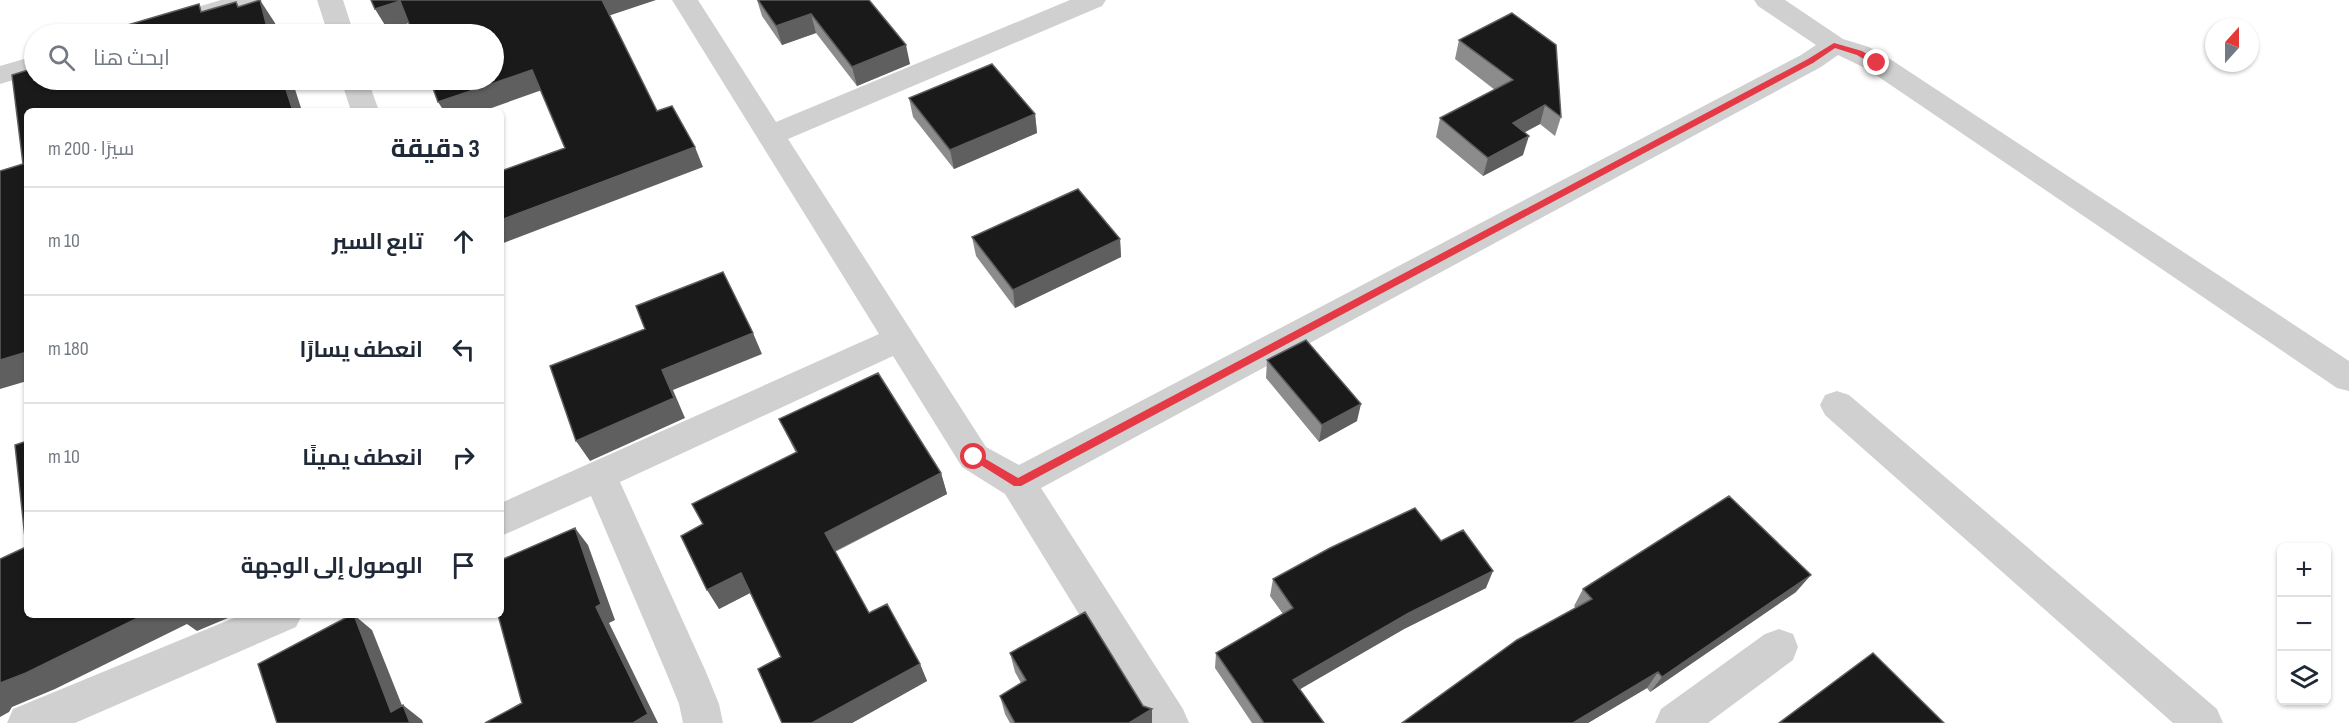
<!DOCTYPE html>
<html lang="ar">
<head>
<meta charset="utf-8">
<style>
  body { margin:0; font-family:"Sofia Sans Condensed",Cairo,sans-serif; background:#f6f6f7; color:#1f2937; direction:rtl }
  .controls { position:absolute; right:18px; bottom:18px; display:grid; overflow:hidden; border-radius:9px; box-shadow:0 2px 4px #0004 }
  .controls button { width:54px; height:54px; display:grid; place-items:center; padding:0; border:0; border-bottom:2px solid #e0e1e3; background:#fff; color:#1f2937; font:30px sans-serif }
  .compass { position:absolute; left:2205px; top:18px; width:54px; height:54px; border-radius:50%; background:#fff; box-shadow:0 2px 4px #0004; rotate:21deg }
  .stop { position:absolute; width:18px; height:18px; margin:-14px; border:4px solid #e63946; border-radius:50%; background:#fff }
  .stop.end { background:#e63946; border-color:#fff; box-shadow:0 2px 6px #0008 }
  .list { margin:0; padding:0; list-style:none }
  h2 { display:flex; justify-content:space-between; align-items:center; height:78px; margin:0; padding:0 24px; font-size:26px }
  h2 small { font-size:20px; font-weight:400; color:#747a83 }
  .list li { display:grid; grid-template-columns:39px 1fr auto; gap:18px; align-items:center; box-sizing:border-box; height:108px; padding:0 24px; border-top:2px solid #e0e1e3 }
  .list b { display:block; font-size:22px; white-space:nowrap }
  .list em { font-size:20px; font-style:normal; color:#747a83 }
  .icon { flex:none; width:33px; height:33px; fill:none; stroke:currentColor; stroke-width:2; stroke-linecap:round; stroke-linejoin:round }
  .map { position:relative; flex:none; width:2349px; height:723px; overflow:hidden; direction:ltr }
  .search { position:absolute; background:#fff; box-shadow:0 2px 4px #0004; left:24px; top:24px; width:480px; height:66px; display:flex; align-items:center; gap:15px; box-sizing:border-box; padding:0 21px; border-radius:33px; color:#747a83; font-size:22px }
  .panel { position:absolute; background:#fff; box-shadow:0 2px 4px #0004; left:24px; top:108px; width:480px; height:510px; border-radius:9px; direction:rtl }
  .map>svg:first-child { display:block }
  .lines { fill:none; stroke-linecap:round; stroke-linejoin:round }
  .minor { fill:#d0d0d0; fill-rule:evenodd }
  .tertiary { fill:#d0d0d0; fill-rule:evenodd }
  .wall { fill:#8c8c8c }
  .shaded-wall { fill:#5f5f5f }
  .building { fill:#1a1a1a; stroke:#5f5f5f; stroke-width:1.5 }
  .route { fill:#e63946 }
</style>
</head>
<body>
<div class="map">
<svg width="2349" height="723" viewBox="0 0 2349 723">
  <rect width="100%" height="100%" fill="#fff"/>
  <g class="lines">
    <path class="minor" d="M317,0H343L354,34H328Z
      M672,0H698L776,122L1070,0H1106L1102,6L788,139L986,447L1019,465L1801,55L1816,45L1758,6L1754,0H1785L1843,39L1869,47L1887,57L2349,361V391L2337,388L1867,69L1838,55L1821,67L1041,488L1183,709L1189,723H1146L1005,494L962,467L893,356L620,482L706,672L719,704L723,723H683L679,704L666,672L591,496L501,536V503L879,334Z
      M341,80H368L379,111H351Z
      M1837,391L1849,395L2217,709L2223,723H2173L1825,415L1820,405L1825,395Z
      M241,615H302L296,627L75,723H7L13,709Z
      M1779,629L1793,634L1798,647L1793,660L1708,723H1655L1661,709L1765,634Z"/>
    <path class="tertiary" d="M221,0H262L258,6L164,34H123L127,28Z
      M34,56V74L0,84V66Z"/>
  </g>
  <path class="wall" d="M757,0H869L910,64L857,86L816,33L782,45L762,16Z
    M1459,40L1561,117L1555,136L1540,124L1524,132L1523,155L1483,176L1436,137L1440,118L1495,90L1455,59Z
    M909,98L1035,114L1037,133L954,169L913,117Z
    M972,237L1120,239L1121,257L1015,308L976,256Z
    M1267,360L1357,421L1319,442L1266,378Z
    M779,419L941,473L947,494L835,552L869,613L920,664L927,681L852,723H782L781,657L750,593L719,609L703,524L796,453Z
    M1273,579L1486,588L1404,629L1300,689L1324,723H1252L1215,668L1216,653L1283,614L1270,596Z
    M1583,589L1796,592L1650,692L1647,688L1588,723H1402L1576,608L1574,606Z
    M1010,653L1152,723H1010L1005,714L1000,696L1021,683L1015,672Z"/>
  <path class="shaded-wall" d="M260,0L275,23L278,34H267Z
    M602,0H656L608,16Z
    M400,1L412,22L388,30L375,9Z
    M811,14L816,33L782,45L776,26Z
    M906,45L910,64L857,86L852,67Z
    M532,70L542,90L483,111H444L438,102Z
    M283,80H292L302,111H293Z
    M1545,105L1540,124L1507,142L1513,123Z
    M1035,114L1037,133L954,169L950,150Z
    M1529,136L1523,155L1483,176L1488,158Z
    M695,147L703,167L501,244V220Z
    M1120,239L1121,257L1015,308L1013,290Z
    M753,333L762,354L673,390L685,418L590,461L576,441L662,370Z
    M27,352V381L0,389V360Z
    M1361,404L1357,421L1319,442L1322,425Z
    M941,473L947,494L833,552L825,533Z
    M575,528L588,545L615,620L609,623L658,723H633L596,607Z
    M1493,571L1486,588L1404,629L1290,695L1293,680L1409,613Z
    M741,573L752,592L719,609L707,590Z
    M1811,575L1796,592L1650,692L1662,677Z
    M144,615H235L197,631L187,624L55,689L12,707L9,712L0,717V683Z
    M354,615L372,630L409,723L391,712Z
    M920,664L927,681L852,723H812Z
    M1658,672L1647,688L1588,723H1573Z
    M403,705L422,720L423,723H410Z
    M1152,709V723H1129Z"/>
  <path class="building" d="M260,0L268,31L267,34H97L199,4L201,12L236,2L238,7Z
    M371,0H602L657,111L672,106L695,147L501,220V171L565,148L532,70L438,102L430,80H494V34H413L400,1L375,9Z
    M758,0H869L906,45L852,67L811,14L776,26Z
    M1512,13L1556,45L1561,117L1545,105L1513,123L1529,136L1488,158L1440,118L1513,80L1459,40Z
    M992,64L1035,114L950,150L909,98Z
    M34,68V80H283L293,111H27V352L0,360V171L23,164L12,75Z
    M454,108L455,111H443Z
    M1078,189L1120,239L1013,290L972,237Z
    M723,272L753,333L662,370L674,398L576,441L550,366L645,329L636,306Z
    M1306,340L1361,404L1322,425L1267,360Z
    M878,373L941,473L825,533L869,613L887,604L920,664L812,723H782L758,669L781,657L741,573L707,590L681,536L703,524L692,504L797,452L779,419Z
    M27,441V615H144L26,673L0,683V559L26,547L15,445Z
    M1729,496L1811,575L1662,677L1658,672L1573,723H1402L1517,640L1592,599L1583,589Z
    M1415,508L1441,541L1463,530L1493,571L1409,613L1293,680L1324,723H1264L1216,653L1293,608L1273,579L1330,548Z
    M575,528L601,604L596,607L648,714L633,723H485L522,703L498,615H501V560Z
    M1085,612L1143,706L1152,709L1129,723H1015L1000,696L1026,680L1010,653Z
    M351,615H354L391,712L403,705L410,723H277L258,664Z
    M1873,653L1944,723H1779Z"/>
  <path class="route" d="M1834,43L1862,51L1881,63L1874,65L1857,55L1835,48L1813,63L1021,486H1014L968,457L970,454H977L1018,478L1808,59Z"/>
</svg>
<div class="controls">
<button>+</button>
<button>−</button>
<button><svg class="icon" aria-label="layers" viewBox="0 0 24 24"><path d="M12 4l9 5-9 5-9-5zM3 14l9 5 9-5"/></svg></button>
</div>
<svg class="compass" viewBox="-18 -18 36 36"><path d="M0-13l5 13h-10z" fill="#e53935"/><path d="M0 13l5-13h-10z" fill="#747a83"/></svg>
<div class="stop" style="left:974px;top:457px"></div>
<div class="stop end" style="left:1877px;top:63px"></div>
<div class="search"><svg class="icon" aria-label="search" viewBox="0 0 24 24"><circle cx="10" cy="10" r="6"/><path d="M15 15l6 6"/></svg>ابحث هنا</div>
<section class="panel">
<h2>3 دقيقة<small>سيرًا · 200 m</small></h2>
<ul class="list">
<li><svg class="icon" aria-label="ahead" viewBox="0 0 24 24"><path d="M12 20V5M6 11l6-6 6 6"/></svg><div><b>تابع السير</b></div><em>10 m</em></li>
<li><svg class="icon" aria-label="left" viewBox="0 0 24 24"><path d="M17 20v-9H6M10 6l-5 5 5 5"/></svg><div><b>انعطف يسارًا</b></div><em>180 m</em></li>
<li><svg class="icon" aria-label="right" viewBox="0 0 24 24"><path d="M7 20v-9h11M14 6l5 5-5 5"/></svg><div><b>انعطف يمينًا</b></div><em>10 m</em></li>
<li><svg class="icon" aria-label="arrive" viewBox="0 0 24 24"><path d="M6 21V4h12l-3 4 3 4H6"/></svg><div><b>الوصول إلى الوجهة</b></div></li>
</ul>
</section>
</div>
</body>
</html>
